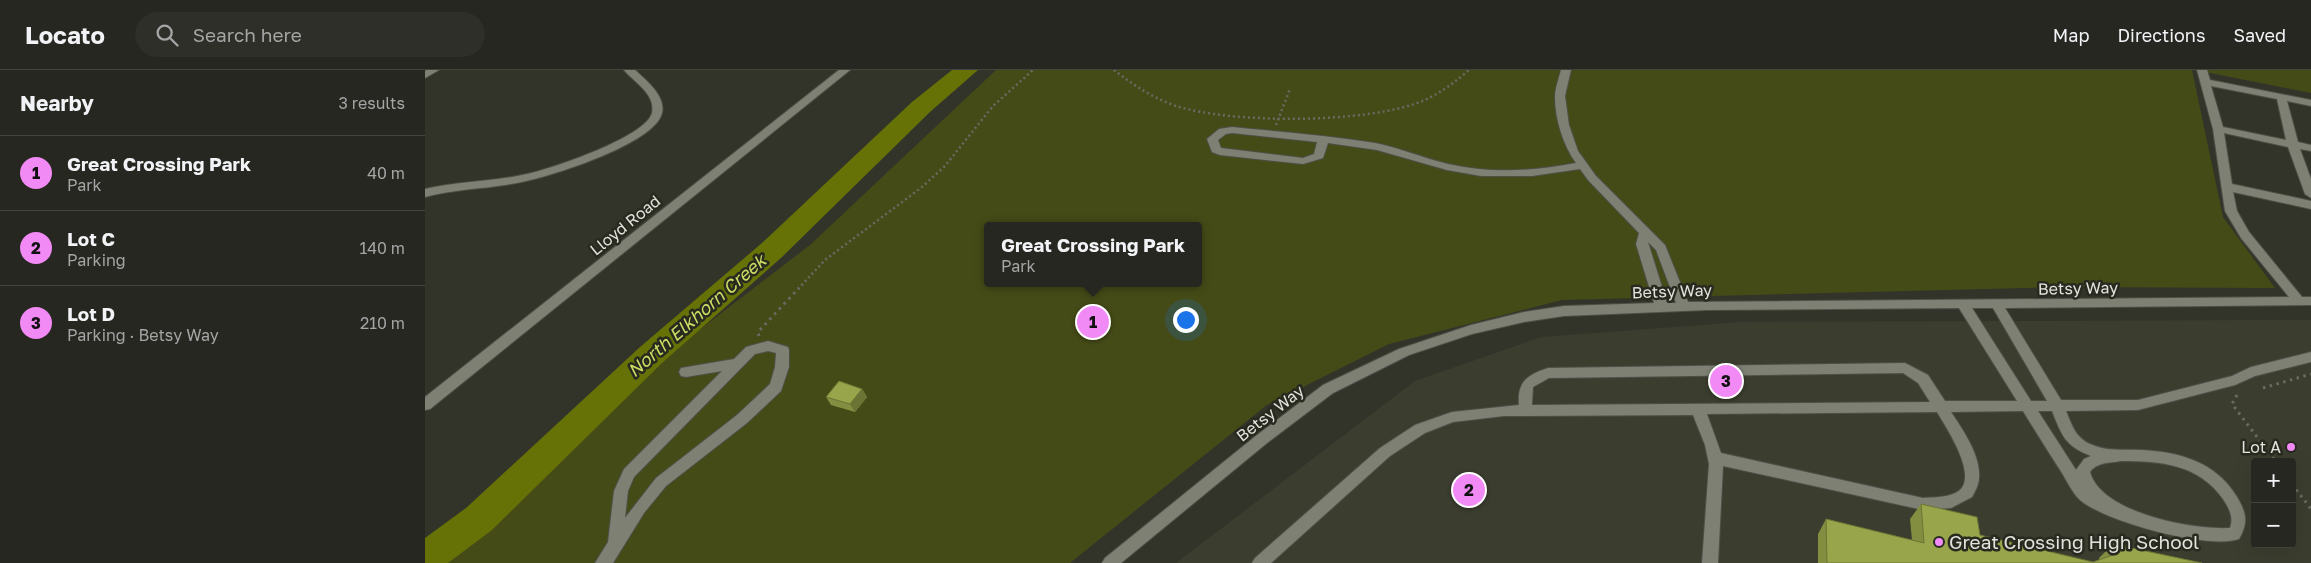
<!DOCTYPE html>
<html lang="en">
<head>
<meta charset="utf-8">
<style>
  body { margin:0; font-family:"Golos Text",sans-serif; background:#2e2f29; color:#f1f3f6 }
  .controls { position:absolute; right:15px; bottom:15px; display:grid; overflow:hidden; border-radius:5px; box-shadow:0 5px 20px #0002 }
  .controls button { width:45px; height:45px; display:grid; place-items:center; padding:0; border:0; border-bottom:1px solid #42443e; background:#262720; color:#f1f3f6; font:25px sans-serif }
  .you { position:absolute; left:760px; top:249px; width:18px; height:18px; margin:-12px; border:4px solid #fff; border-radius:50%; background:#1a73e8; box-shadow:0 0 0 8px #1a73e833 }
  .badge { display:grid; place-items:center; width:32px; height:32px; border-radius:50%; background:#f18af4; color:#111; font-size:16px; font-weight:700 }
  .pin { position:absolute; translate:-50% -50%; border:2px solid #fff; box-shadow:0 1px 5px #0006 }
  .popup { position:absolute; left:559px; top:152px; width:218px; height:65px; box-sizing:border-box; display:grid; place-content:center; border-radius:5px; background:#262720; filter:drop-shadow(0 1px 4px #0005); font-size:16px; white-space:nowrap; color:#a4a5a5 }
  .popup b { font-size:19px; color:#f1f3f6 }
  .popup::after { content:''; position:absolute; left:50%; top:100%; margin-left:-10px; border:10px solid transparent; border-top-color:#262720 }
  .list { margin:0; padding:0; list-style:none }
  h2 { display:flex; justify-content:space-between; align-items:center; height:65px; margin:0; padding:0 20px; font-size:21px }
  h2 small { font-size:16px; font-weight:400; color:#a4a5a5 }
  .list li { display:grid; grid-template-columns:32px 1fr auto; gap:15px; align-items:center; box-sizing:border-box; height:75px; padding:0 20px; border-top:1px solid #42443e }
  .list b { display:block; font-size:19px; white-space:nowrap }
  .list p { margin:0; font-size:16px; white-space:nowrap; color:#a4a5a5 }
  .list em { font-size:16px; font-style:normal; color:#a4a5a5 }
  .icon { flex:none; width:28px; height:28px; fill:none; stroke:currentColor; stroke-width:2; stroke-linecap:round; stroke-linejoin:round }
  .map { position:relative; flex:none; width:1886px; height:493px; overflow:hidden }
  header { display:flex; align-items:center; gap:30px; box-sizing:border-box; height:70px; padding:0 25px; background:#262720; border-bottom:1px solid #42443e }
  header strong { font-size:24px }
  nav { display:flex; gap:28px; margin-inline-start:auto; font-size:18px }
  .search { width:350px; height:45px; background:#2e2f29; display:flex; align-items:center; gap:12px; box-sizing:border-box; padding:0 18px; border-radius:28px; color:#a4a5a5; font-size:19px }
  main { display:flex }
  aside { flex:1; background:#262720 }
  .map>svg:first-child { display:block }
  .built { fill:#3b3e2f; fill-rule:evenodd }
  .green { fill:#454b17; fill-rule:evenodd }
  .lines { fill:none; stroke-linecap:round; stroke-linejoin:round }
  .river { fill:#667106; fill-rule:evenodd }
  .minor-casing { stroke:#4e5047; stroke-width:2 }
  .path-far1 { stroke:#696b62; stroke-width:2.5; stroke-dasharray:2 3; stroke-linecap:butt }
  .path { stroke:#696b62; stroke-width:3; stroke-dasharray:2.5 4.5; stroke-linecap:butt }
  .minor { fill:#7e8074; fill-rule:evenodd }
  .wall { fill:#848e40 }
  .shaded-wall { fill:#6b7434 }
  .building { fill:#99a54a; stroke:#6b7434 }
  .poi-dot { fill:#f18af4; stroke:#282a20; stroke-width:2 }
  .labels { text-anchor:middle; stroke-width:5; stroke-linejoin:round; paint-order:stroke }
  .street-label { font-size:16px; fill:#e1e3dc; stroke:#282a20 }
  .poi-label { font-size:16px; fill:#e1e3dc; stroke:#282a20; text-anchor:end }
  .water-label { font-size:18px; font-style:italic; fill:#cddd64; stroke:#282a20 }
  .near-poi-label { font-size:19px; fill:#e1e3dc; stroke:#282a20; text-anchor:start }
</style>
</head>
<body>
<header>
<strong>Locato</strong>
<div class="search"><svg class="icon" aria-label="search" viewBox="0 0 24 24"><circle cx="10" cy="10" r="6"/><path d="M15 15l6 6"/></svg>Search here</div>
<nav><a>Map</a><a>Directions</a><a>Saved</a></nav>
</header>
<main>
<aside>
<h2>Nearby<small>3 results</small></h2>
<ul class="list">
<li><span class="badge">1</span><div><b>Great Crossing Park</b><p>Park</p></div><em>40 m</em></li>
<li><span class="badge">2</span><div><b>Lot C</b><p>Parking</p></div><em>140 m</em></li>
<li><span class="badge">3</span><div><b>Lot D</b><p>Parking · Betsy Way</p></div><em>210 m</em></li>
</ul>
</aside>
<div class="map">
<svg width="1886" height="493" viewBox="0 0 1886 493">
  <rect width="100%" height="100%" fill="#32342a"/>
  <path class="built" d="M1886,250V493H751L990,311L1116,267L1317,252ZM1830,392H1867V474H1830Z"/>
  <path class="green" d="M571,0H1767L1798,147L1850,218L1635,217L1137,230L964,274L842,335L645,493H0V476L109,387L385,175ZM563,156H773V213H563Z
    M1770,0H1886V23Z"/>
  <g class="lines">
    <path class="river" d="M527,0H553L505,42L357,187L237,293L67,460L23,493H0V468L41,438L215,277L337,173L487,32Z"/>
    <g class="minor-casing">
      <path id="minor" d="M2,0H14L0,8V1Z
        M199,0H210C221,10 241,26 237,43C230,73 130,105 101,111C68,119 33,118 0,127V119C34,111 68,112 102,104C126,99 221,67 227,43C231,24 209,12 199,0Z
        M414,0H425L5,339L0,340V327Z
        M1136,0H1146L1140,26L1144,55L1153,81L1171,106L1240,175L1263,232L1864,227L1816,168L1800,141L1788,59L1772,0H1782L1785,10L1886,30V36L1862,31L1873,72L1886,75V81L1875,79L1886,109V128L1880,124L1863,77L1799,63L1807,114L1886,131V139L1808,122L1812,141L1824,162L1877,227H1886V235L1580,238L1636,330H1713L1807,306L1826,297L1886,282V292L1830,306L1810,315L1713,340L1641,341C1647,355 1650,367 1665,374C1684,382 1697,379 1717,380C1755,382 1791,392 1812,427C1821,442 1824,452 1814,469C1784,480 1677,451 1654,429C1647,422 1642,411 1637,403C1624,383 1611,362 1598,341L1526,342C1538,360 1556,386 1554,408C1554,414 1550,422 1547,427L1526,438L1498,440L1298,396L1293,493H1277L1284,394L1280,375L1268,345L1079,346L1028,352L1000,363L965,386L846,493H827L830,488L955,378L990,355L1027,342L1094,335C1092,312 1102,305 1123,298L1480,293L1503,305L1520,331H1592L1534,238L1282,240L1139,246L1099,252L1047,264L984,285L908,323L842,373L696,493H677L680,488L832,365L898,315L974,279L1046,255L1099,242L1139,236L1229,233L1211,174L1214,163L1163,110L1155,99L1107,106H1056L1022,100L952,80L903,73L898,88L878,94L795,85L787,82L782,69L794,59L807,57C855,62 903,65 950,73C975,78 998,88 1023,94C1066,104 1108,101 1151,93C1138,75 1130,49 1130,27C1130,18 1134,8 1136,0ZM1786,16L1852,29L1861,70L1798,57ZM807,63L892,72L889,84L878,88L796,78L793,70L801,64ZM1223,172L1231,180L1251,233H1242ZM1547,238H1568L1622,331H1606ZM1478,303L1493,313L1505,332L1107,335V333L1108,317L1124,308ZM1613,341H1627C1637,366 1640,376 1666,386L1659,389L1651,400ZM1512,342C1521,357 1551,402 1536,419C1527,428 1510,427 1498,428L1296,383L1282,344ZM1696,391C1736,391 1773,394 1798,429C1804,438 1809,447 1805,458C1768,460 1676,443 1665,402C1672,392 1685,393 1696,391Z
        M343,271L363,277L364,280V297L356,321L322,353L241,416L219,443L188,493H170L183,472L189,421L199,399L297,301L261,307L256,306L254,302L256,298L309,289L321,277ZM343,281L351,283L350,297L345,314L312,345L231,408L200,448L203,421L209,407L330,284Z"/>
    </g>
    <path class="path-far1" d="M689,0C708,15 728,28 751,36C808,54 945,54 1000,30C1017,22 1030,12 1044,0
      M851,55L865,19
      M373,219L400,190L497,117L520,96L568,36L608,0"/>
    <path class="path" d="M334,266L333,262L374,218
      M1838,318L1886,304
      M1812,325L1807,334L1851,392
      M1867,414L1886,439"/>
    <use href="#minor" class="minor"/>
  </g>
  <path class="wall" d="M437,319L442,327L430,342L406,335L401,327Z
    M1496,434L1555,465L1668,492L1674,490V488L1688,474L1777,493H1393V464L1401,449L1487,470L1485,449Z"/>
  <path class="shaded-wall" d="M437,319L442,327L430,342L425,334Z"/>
  <path class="building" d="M414,311L437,319L425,334L401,327Z
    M1496,434L1552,447L1555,465L1668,492L1691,484L1688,474L1777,493H1402L1401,449L1499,473Z"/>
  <g class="poi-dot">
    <circle cx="1866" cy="377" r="5"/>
    <circle cx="1514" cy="472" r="5"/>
  </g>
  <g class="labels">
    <g class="street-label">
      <text transform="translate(200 155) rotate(-39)" y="6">Lloyd Road</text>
      <text transform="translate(1653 218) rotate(-1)" y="6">Betsy Way</text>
      <text transform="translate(1247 221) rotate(-2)" y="6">Betsy Way</text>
      <text transform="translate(845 343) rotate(-38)" y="6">Betsy Way</text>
    </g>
    <g class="poi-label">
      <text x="1856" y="383">Lot A</text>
    </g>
    <g class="water-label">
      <text transform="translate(272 246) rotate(-41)" y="6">North Elkhorn Creek</text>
    </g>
    <g class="near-poi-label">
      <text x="1524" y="479">Great Crossing High School</text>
    </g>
  </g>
</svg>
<div class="controls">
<button>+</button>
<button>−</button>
</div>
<div class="you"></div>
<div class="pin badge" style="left:668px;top:252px">1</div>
<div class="popup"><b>Great Crossing Park</b>Park</div>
<div class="pin badge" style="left:1044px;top:420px">2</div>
<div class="pin badge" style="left:1301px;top:311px">3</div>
</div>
</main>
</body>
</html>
